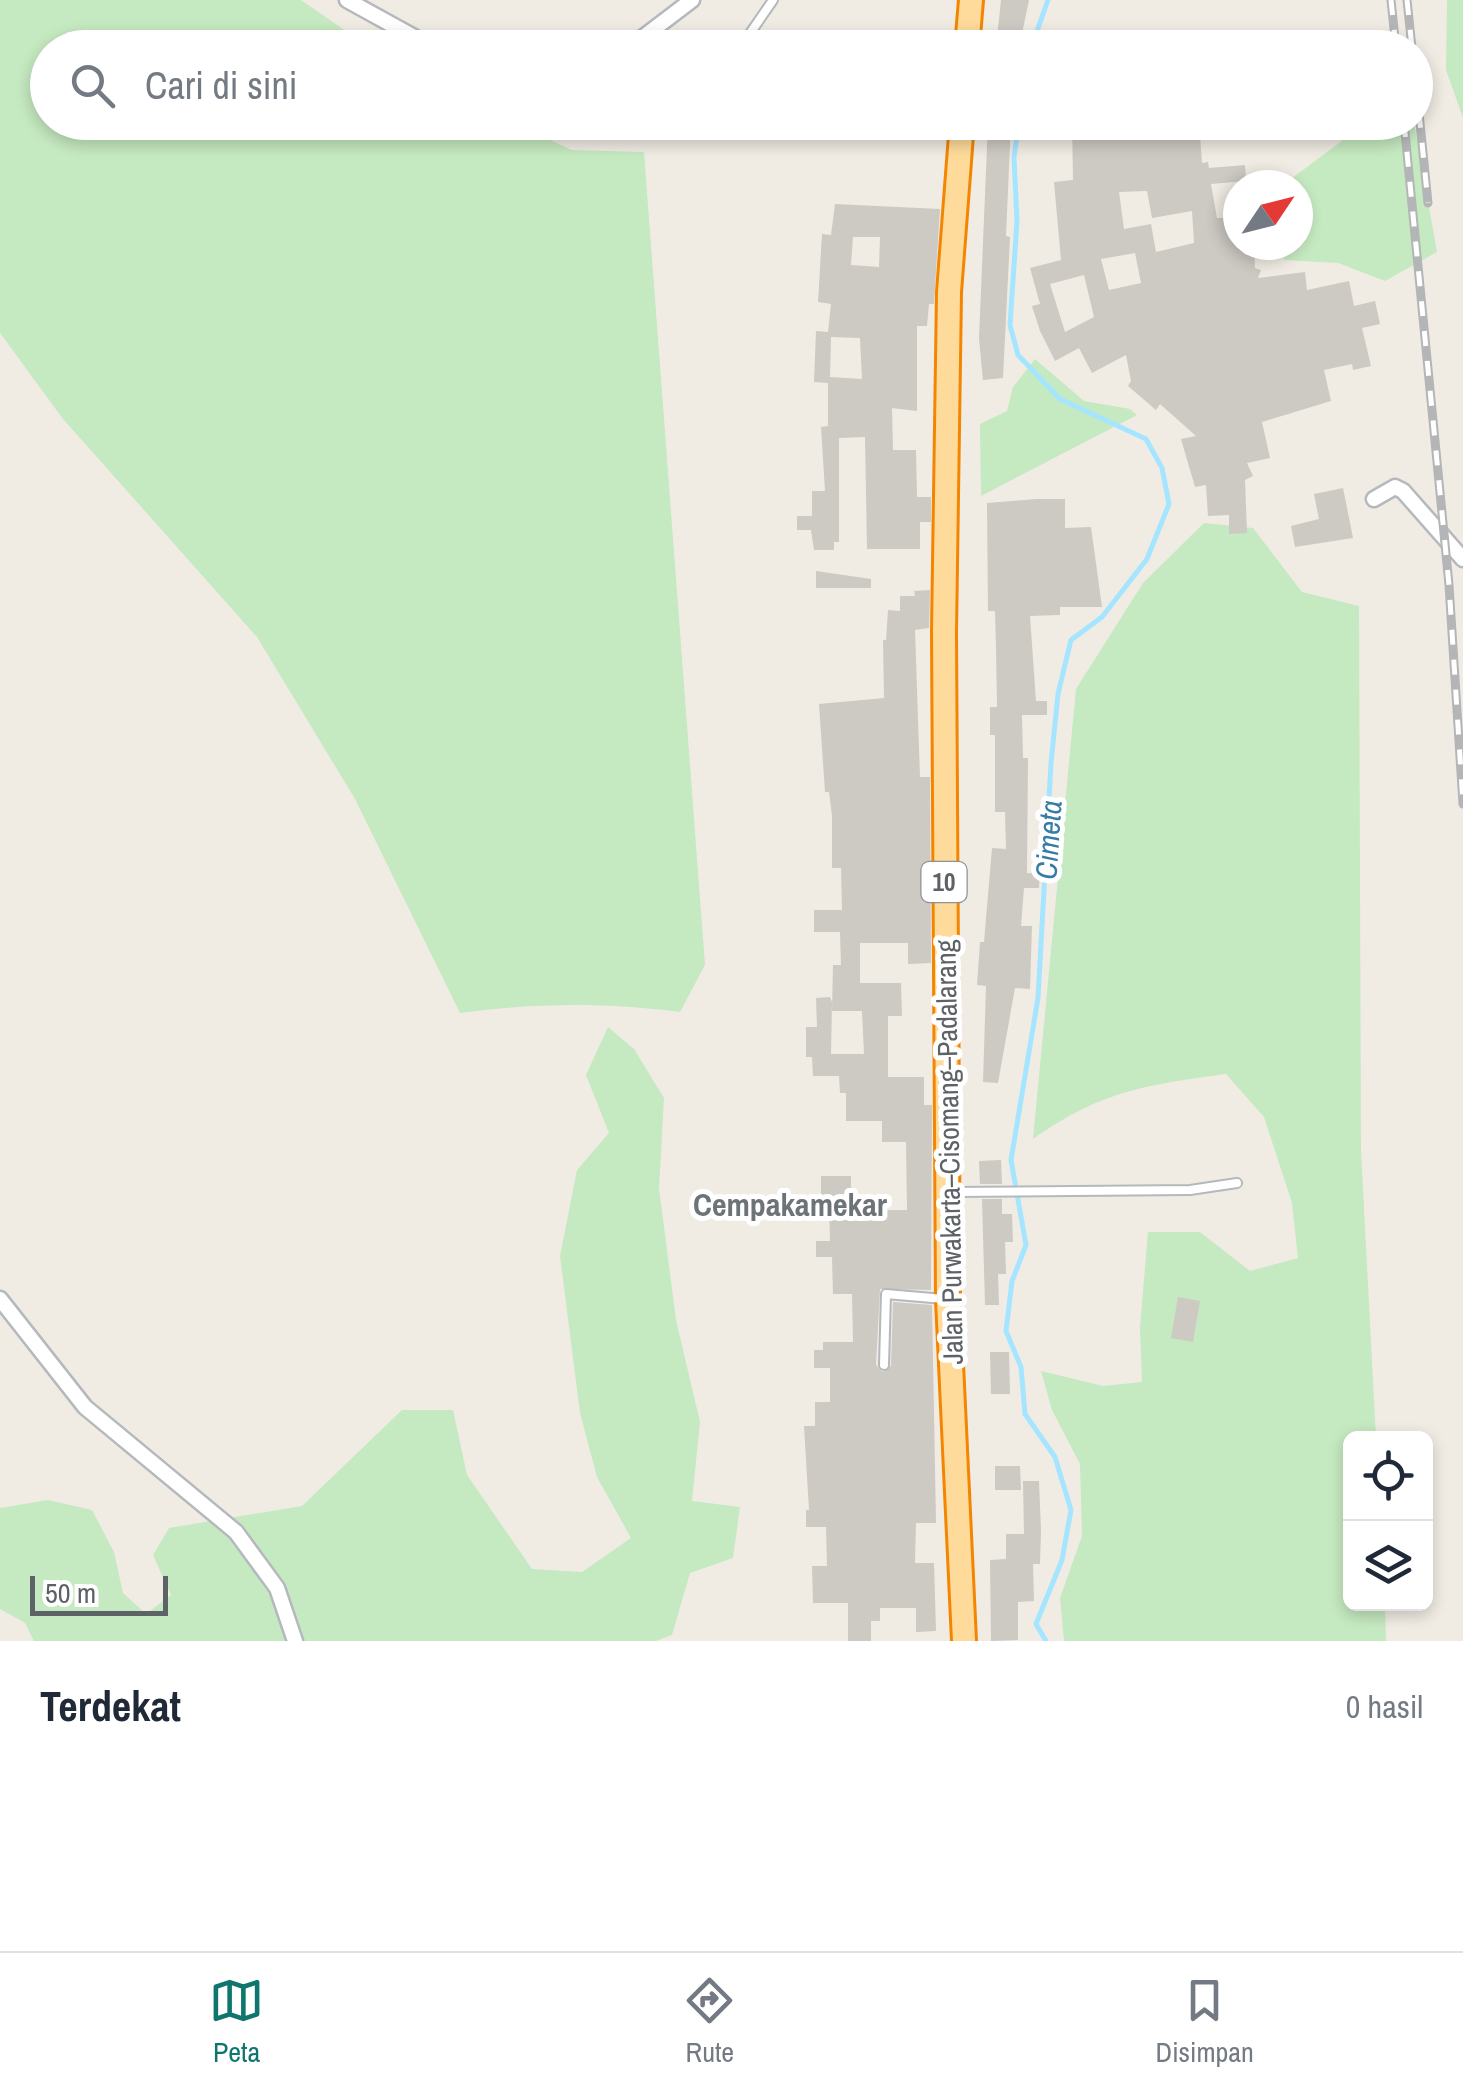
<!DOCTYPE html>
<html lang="id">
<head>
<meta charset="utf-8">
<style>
  body { margin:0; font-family:"Archivo Narrow",sans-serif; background:#f6f6f7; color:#1f2937 }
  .controls { position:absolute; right:30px; bottom:30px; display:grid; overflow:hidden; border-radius:15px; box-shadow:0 5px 15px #0003 }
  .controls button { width:90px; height:90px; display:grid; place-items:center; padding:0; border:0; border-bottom:2px solid #e0e1e3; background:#fff; color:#1f2937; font:50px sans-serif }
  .compass { position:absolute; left:1223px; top:170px; width:90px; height:90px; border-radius:50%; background:#fff; box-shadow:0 5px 15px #0003; rotate:55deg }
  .scale { position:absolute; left:30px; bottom:25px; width:138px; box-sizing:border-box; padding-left:10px; border:5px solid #5c6266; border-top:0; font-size:28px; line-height:35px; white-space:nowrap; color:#5c6266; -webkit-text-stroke:8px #fff; paint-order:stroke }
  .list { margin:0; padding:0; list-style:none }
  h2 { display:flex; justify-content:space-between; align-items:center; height:130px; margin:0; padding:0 40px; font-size:42px }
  h2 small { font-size:32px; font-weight:400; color:#747a83 }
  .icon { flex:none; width:55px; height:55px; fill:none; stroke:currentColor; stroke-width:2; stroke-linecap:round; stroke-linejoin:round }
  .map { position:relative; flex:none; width:1463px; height:1641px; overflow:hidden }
  .search { position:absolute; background:#fff; box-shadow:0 5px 15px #0003; left:30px; right:30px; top:30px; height:110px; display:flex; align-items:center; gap:25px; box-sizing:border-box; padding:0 35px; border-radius:55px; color:#747a83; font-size:38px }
  .sheet { height:310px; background:#fff }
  nav { display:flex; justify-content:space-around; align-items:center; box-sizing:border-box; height:140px; border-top:2px solid #e0e1e3; background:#fff; font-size:28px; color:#747a83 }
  nav a { display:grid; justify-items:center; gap:5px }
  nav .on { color:#0f766e }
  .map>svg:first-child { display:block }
  .green { fill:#c5e9c0 }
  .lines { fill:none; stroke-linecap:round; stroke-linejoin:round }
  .stream { stroke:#a5e5ff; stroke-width:5 }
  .building { fill:#cdc9c3; fill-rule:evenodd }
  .service-casing { stroke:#b5b8bc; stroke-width:12 }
  .minor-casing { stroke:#b5b8bc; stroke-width:19 }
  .trunk-casing { stroke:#f48500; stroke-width:28 }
  .service { stroke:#fff; stroke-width:8 }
  .minor { stroke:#fff; stroke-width:14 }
  .trunk { stroke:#ffdb9b; stroke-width:22 }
  .rail-casing { stroke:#b4b5b6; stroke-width:9 }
  .rail { stroke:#fff; stroke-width:5; stroke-dasharray:15; stroke-linecap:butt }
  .labels { text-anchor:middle; stroke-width:10; stroke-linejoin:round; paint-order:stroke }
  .shield { fill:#fff; stroke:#8d9194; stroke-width:2.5 }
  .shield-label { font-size:25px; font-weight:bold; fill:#5c6266 }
  .street-label { font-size:28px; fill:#5c6266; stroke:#fff }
  .water-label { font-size:30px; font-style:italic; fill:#377ca6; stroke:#fff }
  .quarter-label { font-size:32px; font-weight:bold; fill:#6d7478; stroke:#fff }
</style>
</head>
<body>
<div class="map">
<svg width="1463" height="1641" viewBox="0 0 1463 1641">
  <rect width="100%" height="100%" fill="#f0ece4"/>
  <path class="green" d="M0,0H301L369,47L48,48V122L513,123L572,150L644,152L705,965L680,1012C604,1002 536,1003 460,1013L355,799L257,637L63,419L0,333Z
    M1447,0H1463V118L1446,70Z
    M1367,122L1414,123L1437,252L1385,281L1338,263L1285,260L1274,245H1298V185H1283Z
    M1035,359L1084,401L1130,409L1137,415L981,496L980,424L1007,411L1013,387Z
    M1204,523L1253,528L1302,592L1359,606L1361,1151L1376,1438H1350V1604H1385L1386,1641H1064L1060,1598L1082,1536L1080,1464L1052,1410L1041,1371L1103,1386L1142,1382L1140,1328L1148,1232H1200L1250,1271L1298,1258L1292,1203L1264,1117L1226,1074C1145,1085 1101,1091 1033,1139L1076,689L1143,583Z
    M608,1027L634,1049L664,1098L659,1188L676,1320L700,1422L692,1501L740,1507L733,1558L690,1573L672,1635L656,1641H34L25,1623L0,1609V1508L48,1500L92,1510L114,1552L123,1593L146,1614L171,1595L153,1555L169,1528L302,1506L402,1410H453L467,1475L532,1569L582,1572L631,1538L597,1477L580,1413L560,1256L577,1170L609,1133L586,1075Z"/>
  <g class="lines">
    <path class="stream" d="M1031,48L1048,0
      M1019,122L1014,157L1017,221L1010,325L1018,355L1060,399L1146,439L1162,468L1169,504L1147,559L1102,617L1071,640L1058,694L1051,763L1038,998L1011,1160L1026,1245L1012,1281L1006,1331L1021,1367L1025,1414L1055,1457L1071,1510L1062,1560L1036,1624L1046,1641"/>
  </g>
  <path class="building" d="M1001,0H1029L1019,48H996Z
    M988,122H1011L1006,236L1010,237L1003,378L983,380L979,339Z
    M1072,122H1199L1202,163L1208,162L1209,168L1245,165L1246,181L1211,184L1217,218L1238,217V245H1254L1255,268L1261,270L1258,278L1305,272L1307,290L1349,281L1354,306L1375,301L1380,324L1362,328L1371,366L1353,370L1352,364L1324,370L1331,401L1262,422L1270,458L1247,463L1253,476L1245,480L1247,533L1229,534V515L1208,516L1206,485L1195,487L1181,439L1196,436L1160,404L1156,410L1128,386L1131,381L1126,355L1092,373L1079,348L1055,361L1040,331L1032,306L1040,304L1030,268L1061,260L1054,182L1073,180ZM1147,191L1152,218L1192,211L1194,243L1156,252L1151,224L1124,229L1119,192ZM1135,253L1141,283L1109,290L1101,259ZM1084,275L1094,317L1065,332L1050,284Z
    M835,204L940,209L934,304H929L927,326H917V411L892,408L893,450H916L917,497H931V522H920V549H867L865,437L839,438V542H834V550H814L811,530H797V516H812V491H825L821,427L828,426V383L814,382L816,331L828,332L831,304L818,302L822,234L831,235ZM853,237H880L879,267L851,265ZM831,337L860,338L862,379L830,377Z
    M1343,488L1353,538L1295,547L1291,526L1319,519L1314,494Z
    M1036,499H1065V528L1091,527L1102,607H1060V615L1030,616L1036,701H1047V715H1022L1023,758H1028L1027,873L1040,874L1039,888H1024L1021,926H1032L1030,989L1015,988L998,1083L983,1082L986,986L977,985L980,942H984L992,848L1006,849L1005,812H995V735H990V707H997L996,647L995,611H988L987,503Z
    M816,571L871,579V588H816Z
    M930,590L929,628L915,630L920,777H930L931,963L908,964V943H860V983H901L902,1016H888V1077H924V1105H932L931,1290L880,1289L876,1365L883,1372L891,1366L893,1302L932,1305L936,1523H916L915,1563H934L936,1631L916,1632V1608H880V1621H871V1641H848V1603H813L812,1566H827L826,1527H806V1510H809L804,1426H815V1402H830V1368H814V1350H823V1342H853L852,1294H833L832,1257H816V1241H830L829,1204H821V1176H851V1210H907L906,1142H882V1121H846V1093H840L839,1076H813L812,1057H806V1027H817L816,998L830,997L832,1002L831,1054H864L862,1011H832L833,965H841L840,932H814V910H842L841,868H832V816L829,792H825L819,704L884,698L883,640H886L888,610L900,611V596H915L914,591Z
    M1001,1160L1002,1184H980L979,1161Z
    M982,1199H1002V1214H1012L1013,1242H1005L1006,1274H998L999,1305H985Z
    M1178,1297L1200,1301L1193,1342L1171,1338Z
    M990,1352H1009L1010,1394H991Z
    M995,1466H1020L1021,1490H995Z
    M1023,1481H1039L1041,1531L1040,1564H1033L1034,1601L1018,1602V1640L991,1641L990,1560L1006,1559V1534H1024Z"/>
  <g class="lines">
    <g class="service-casing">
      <path id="service" d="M740,48L773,0
        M952,1192L1190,1190L1237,1183
        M884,1365L886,1294L944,1299"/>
    </g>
    <g class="minor-casing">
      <path id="minor" d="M347,0L434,48
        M629,48L692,0
        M1374,499L1395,487L1403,491L1463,559
        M0,1299L85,1407L236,1532L277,1588L295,1641"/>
    </g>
    <g class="trunk-casing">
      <path id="trunk" d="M967,48L971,0
        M962,122L949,292L944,632L948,1300L964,1641"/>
    </g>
    <use href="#service" class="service"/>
    <use href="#minor" class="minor"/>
    <use href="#trunk" class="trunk"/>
    <g class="rail-casing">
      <path id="rail" d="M1391,0L1396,48
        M1407,0L1412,48
        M1416,83L1428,203
        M1404,122L1449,585L1463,804"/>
    </g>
    <use href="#rail" class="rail"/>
  </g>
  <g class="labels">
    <rect class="shield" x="921.5" y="862" width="45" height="40" rx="8"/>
    <g class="shield-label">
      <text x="944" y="891">10</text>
    </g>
    <g class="street-label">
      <text transform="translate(949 1152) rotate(-91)" y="10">Jalan Purwakarta–Cisomang–Padalarang</text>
    </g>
    <g class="water-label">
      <text transform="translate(1049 840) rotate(-86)" y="10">Cimeta</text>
    </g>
    <g class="quarter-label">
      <text x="790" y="1216">Cempakamekar</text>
    </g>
  </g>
</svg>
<div class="controls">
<button><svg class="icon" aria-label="locate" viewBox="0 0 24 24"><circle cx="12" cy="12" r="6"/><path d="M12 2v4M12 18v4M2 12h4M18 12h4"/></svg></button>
<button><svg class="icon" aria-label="layers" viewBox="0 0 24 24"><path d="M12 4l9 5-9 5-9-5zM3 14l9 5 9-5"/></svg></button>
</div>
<svg class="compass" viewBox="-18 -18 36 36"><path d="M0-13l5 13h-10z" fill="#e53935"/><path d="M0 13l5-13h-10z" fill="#747a83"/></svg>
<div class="scale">50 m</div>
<div class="search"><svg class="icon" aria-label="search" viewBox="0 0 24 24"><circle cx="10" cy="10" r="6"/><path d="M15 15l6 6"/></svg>Cari di sini</div>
</div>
<section class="sheet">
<h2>Terdekat<small>0 hasil</small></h2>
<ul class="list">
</ul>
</section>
<nav>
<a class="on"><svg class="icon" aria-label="map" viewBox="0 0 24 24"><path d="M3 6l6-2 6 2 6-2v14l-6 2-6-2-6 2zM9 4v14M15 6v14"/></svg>Peta</a>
<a><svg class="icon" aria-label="directions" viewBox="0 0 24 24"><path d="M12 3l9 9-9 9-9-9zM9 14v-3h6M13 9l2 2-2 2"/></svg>Rute</a>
<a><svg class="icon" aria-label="saved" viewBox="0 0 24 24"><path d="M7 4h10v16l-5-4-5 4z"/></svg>Disimpan</a>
</nav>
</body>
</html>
